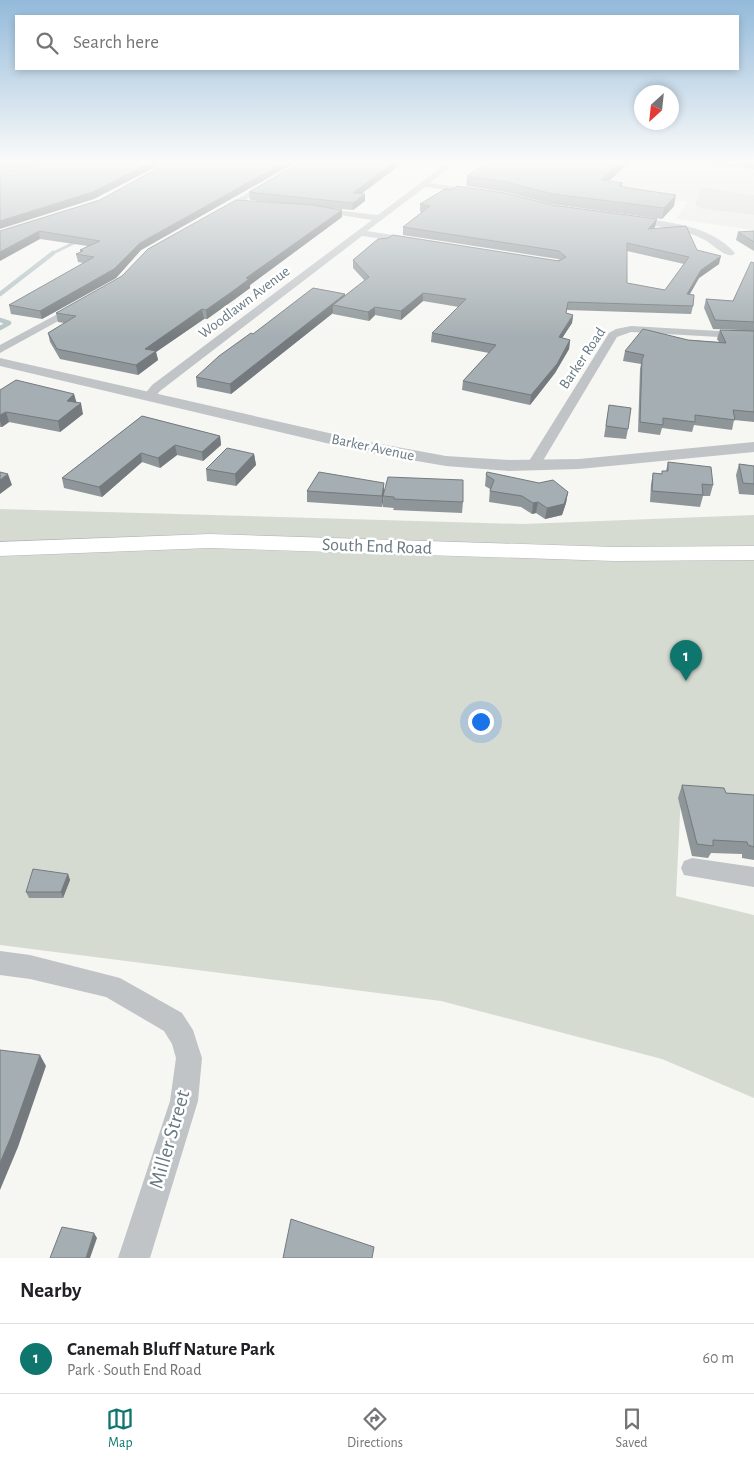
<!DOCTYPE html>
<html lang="en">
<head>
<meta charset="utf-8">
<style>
  body { margin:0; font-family:"Alegreya Sans",sans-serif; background:#f2f2f2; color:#202124 }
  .compass { position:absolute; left:634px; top:85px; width:45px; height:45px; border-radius:50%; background:#fff; box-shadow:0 2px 8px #0003; rotate:207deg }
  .you { position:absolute; left:480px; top:721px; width:18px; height:18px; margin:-12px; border:4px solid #fff; border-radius:50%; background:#1a73e8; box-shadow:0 0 0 8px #1a73e833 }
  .badge { display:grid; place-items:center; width:32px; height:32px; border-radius:50%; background:#0f766e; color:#fff; font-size:16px; font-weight:700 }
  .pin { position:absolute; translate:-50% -41px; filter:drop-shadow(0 1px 2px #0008) }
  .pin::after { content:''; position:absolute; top:26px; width:18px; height:15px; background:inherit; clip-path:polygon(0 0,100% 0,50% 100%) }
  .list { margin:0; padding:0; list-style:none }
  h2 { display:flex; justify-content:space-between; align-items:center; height:65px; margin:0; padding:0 20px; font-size:21px }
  h2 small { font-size:16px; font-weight:400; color:#757577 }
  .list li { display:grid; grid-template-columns:32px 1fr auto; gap:15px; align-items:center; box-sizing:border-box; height:70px; padding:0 20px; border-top:1px solid #e0e0e0 }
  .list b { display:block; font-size:19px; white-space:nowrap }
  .list p { margin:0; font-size:16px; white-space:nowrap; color:#757577 }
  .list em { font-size:16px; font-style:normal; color:#757577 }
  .icon { flex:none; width:28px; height:28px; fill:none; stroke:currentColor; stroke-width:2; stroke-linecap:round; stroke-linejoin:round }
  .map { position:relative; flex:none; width:754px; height:1258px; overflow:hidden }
  .search { position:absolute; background:#fff; box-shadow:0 2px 8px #0003; left:15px; right:15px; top:15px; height:55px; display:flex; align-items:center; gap:12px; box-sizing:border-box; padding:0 18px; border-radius:0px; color:#757577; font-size:19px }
  .sheet { height:135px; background:#fff }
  nav { display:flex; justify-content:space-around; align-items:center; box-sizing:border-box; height:70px; border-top:1px solid #e0e0e0; background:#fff; font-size:14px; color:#757577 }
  nav a { display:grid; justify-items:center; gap:2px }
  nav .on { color:#0f766e }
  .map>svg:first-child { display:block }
  .built { fill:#e7e7e6 }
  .green { fill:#d6dbd2 }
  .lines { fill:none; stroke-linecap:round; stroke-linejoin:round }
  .stream-far1 { stroke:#b5c3c5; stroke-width:3 }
  .stream { stroke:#b5c3c5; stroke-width:4.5 }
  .secondary-casing { stroke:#b0b6ba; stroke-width:1 }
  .minor { fill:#c0c4c7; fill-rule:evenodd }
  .tertiary { fill:#c0c4c7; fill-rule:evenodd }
  .secondary { fill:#fff; fill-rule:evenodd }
  .wall { fill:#8e9699; fill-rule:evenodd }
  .shaded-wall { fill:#747a7d }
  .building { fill:#a5aeb2; stroke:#747a7d; fill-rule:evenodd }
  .labels { text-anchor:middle; stroke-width:5; stroke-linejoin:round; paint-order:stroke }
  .far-street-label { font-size:15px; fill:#677982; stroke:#fff }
  .street-label { font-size:18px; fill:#677982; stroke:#fff }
  .near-street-label { font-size:21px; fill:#677982; stroke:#fff }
</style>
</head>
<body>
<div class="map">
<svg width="754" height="1258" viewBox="0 0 754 1258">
  <rect width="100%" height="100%" fill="#f6f6f3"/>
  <path class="built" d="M631,162H754V230L676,219L688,202L601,191Z"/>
  <path class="green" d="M701,187L754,195V215L705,209L695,205Z
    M0,509L523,524L754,515V803L681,794L676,896L754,915V1098L662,1059L441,1001L0,945Z"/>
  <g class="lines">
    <path class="stream-far1" d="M51,254L80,240"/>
    <path class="stream" d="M0,294L53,253
      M0,320L9,323L0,328"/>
    <g class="secondary-casing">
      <path id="secondary" d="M210,534L614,547L754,546V560L614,561L210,548L0,556V542Z"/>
    </g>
    <path class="minor" d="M301,162H310L222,214L215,212Z
      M448,162H456L430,183L475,190H478V194L425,187L367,231L412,238L417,241L415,243L362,236L160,391L154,398H146L144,395L152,385L372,220L320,212H317V208L378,215Z
      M633,217C668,222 710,225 735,253L733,255C723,257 712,243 703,239C680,227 655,227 630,222V218Z
      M78,303L82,304L83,306L82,308L0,353V345Z
      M631,326L754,333V339L631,332L617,337L538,469H528L526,466L609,333L616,329Z
      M692,858L754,867V887L684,875L681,868L684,861Z
      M0,951L30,955L120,978L182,1013L193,1030L202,1058L198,1101L150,1258H118L170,1101L176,1058L172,1044L164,1031L106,997L30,979L0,975Z"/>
    <path class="tertiary" d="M0,358L364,441L446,456L509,460L579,459L754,442V452L579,469L509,471L446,466L364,452L0,366Z"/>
    <use href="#secondary" class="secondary"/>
  </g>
  <path class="wall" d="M0,162H43L25,169L0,170Z
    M347,162H404L361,194H365V201L353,210L330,208L342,210V217L250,285V288L234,300L207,319H204L156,352L158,360L138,375L60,359L50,342L48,333L64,323L58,322L56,313L290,204L250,200L249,192L343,164Z
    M489,162H630L609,181L623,183L622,186L674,206L662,219L551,204L505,192L466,186L467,176Z
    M696,162H754V169Z
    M291,165L141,250L116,278L42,319L11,314L9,305L84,263L78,262L76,254L80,252V250L88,246L40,239L0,231Z
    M420,204L552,205L655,227L654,228L697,250L719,264L699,278L690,294L693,306L691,314L567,310L566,313L573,315L572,323L562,338L570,340L569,349L555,373L530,405L462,390L463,381L489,353L431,342L432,333L459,307L423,301L401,320L375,315L369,321L333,314V313L231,394L197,387L196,377L253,334L345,294V296L365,281L353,268V260H560L558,259L403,235V227L422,212H420ZM627,251L684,264L665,290L627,283Z
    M754,231V251L736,240L738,232Z
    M754,263V422L734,420L732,430L694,425L692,432L662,428L660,435L638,432L640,369L641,364L623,361L625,351L688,340L719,342L717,339L720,330H740L713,329L704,308L706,299L733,301Z
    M0,390L74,394L76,403L83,414L60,432L9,422L2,427H0Z
    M609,405L628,429L626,439L604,437Z
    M142,416L220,436L221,445L203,461L177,455L160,468L142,462L102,497L64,488L62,478Z
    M254,454L256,465L236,486L207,481L206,469Z
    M668,462L713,485L710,496H703L700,507L650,502L651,484L653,473L662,474V471H666Z
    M739,464L754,466V495L739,494L736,475Z
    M486,475L568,492L566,503L562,515L545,519L536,513L532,514L521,507L489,502L490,489L485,486Z
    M384,483V495L382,507L307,502V491Z
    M383,496L463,502L462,513L393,510L394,508L383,507Z
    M682,785L726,793L754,795V860L742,858V854L711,853L708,858L692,856L678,798Z
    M68,874L70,880L63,898H29L26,892Z"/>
  <path class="shaded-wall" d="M24,162H43L25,169L23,163Z
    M152,162H165L94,199L0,229V221Z
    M283,162H291V165L141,250L116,278L42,319L40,311L140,243Z
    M395,162H404L353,200V193Z
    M620,162H630L599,190L601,180Z
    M365,194V201L353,210V203Z
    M676,195L674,206L662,219L664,208Z
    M342,210V217L250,285V288L207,319L206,310L246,278Z
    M657,219L655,227L646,236L648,229Z
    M39,231L40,239L0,261V252Z
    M721,256L719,264L699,278L685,302L687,294L701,270Z
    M423,293V301L401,320V311Z
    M345,294V303L333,305V313L231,394L230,384Z
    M375,307V315L369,321L368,312Z
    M202,309L204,319L156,352L158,360L138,375L136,365L145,349Z
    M573,315L572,323L557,346L559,337Z
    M570,340L569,349L555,373L530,405L531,395Z
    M74,394L77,404L67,401Z
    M81,403L83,414L60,432L58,421Z
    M6,412L9,422L2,427L0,421V415Z
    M220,436L221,445L203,461L202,452Z
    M175,445L177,455L160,468L158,458Z
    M141,453L142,462L102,497L99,487Z
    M254,454L256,465L236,486L235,474Z
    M8,474L12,485L0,494V480Z
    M384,483V495L382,507V496Z
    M568,492L566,503L562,515L545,519L547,508Z
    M538,502L536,513L532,514L533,503Z
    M68,874L70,880L63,898L61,892Z
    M40,1055L46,1066L18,1147L0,1190V1163Z
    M94,1233L97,1238L90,1258H86Z"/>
  <path class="building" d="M0,162H24L0,163Z
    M43,162H152L93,192L0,221V171L25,170Z
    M169,162H285L140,243L114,269L40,311L9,305L94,257L76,254L83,251L80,250L100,241L39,231L0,252V231L100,200Z
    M301,162H323L343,164L347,162H395L353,193L365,194L353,203L249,192Z
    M489,162H620L601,180L623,183L619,186L636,189L676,195L664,208L553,194L506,182L467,176Z
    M457,186L505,193L552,205L657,219L648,229L686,226L697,250L721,256L701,270L687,294L694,295L693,306L568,302L566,313L573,315L559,337L570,340L557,364L531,395L463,381L496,345L432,333L466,299L423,293L401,311L375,307L368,312L333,305L369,277L353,260L378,239L388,238L393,235L559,261L566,257L559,251L403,227L430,206L420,204L445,189L451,190ZM627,243L689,257L665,290L627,283Z
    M236,200L312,205L342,210L246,278L249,279L233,291L206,310L202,309L145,349L156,351L136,365L57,349L48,333L76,316L56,313L122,276L148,249Z
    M754,231V242L738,232Z
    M751,262L754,263V322L715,320L706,299L733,301Z
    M313,288L345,294L230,384L196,377L219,356L251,333L253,334Z
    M643,329L688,340L726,343L720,330L754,331V412L733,410L735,420L695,415V422L663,418V425L640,422L642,359L644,355L625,351Z
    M16,380L74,394L67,401L81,403L58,421L6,412L0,415V390Z
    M609,405L631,408L628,429L606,426Z
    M142,416L220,436L202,452L175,445L158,458L141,453L99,487L62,478Z
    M227,448L254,454L235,474L206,469Z
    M668,462L711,467L713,485L702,484L703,495L652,491L653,473L662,474V471H668Z
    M739,464L754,466V484L743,483Z
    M0,472L8,474L0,480Z
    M319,472L384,483L382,496L307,491Z
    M487,472L539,483L553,480L568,492L564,504L547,508L538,502L533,503L522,496L490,491L494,480L486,475Z
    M388,477L463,480V502L394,499V497L383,496Z
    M682,785L724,788L726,793L754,795V847L748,845L747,842L713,840V846L697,844Z
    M33,869L68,874L61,892H26Z
    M0,1050L40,1055L11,1137L0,1163Z
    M291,1219L374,1247L372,1258H283Z
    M62,1227L94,1233L86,1258H50Z"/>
  <linearGradient id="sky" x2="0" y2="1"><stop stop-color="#93bada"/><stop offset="0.48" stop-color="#fbfbfa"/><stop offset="1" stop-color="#fbfbfa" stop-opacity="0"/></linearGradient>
  <rect width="754" height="338" fill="url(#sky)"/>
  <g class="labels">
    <g class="far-street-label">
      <text transform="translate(244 302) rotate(-37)" y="5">Woodlawn Avenue</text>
      <text transform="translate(582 358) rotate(-56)" y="5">Barker Road</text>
      <text transform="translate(373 447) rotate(12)" y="5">Barker Avenue</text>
    </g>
    <g class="street-label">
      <text transform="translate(377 546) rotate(2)" y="6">South End Road</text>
    </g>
    <g class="near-street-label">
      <text transform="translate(169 1139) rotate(-74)" y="7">Miller Street</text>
    </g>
  </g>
</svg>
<svg class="compass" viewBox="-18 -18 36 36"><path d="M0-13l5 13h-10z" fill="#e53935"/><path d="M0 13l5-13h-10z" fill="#757577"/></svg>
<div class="you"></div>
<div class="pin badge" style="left:686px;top:681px">1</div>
<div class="search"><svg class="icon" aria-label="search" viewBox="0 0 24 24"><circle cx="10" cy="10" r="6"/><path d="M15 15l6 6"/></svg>Search here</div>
</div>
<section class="sheet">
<h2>Nearby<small></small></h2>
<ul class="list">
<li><span class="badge">1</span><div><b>Canemah Bluff Nature Park</b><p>Park · South End Road</p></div><em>60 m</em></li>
</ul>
</section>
<nav>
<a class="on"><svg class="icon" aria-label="map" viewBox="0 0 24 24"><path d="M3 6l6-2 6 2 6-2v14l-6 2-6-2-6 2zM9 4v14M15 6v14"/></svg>Map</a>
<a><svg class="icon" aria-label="directions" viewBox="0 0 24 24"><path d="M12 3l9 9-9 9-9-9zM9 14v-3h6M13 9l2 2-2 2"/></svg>Directions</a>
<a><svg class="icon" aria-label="saved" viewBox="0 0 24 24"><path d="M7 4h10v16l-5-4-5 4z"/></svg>Saved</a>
</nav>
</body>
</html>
